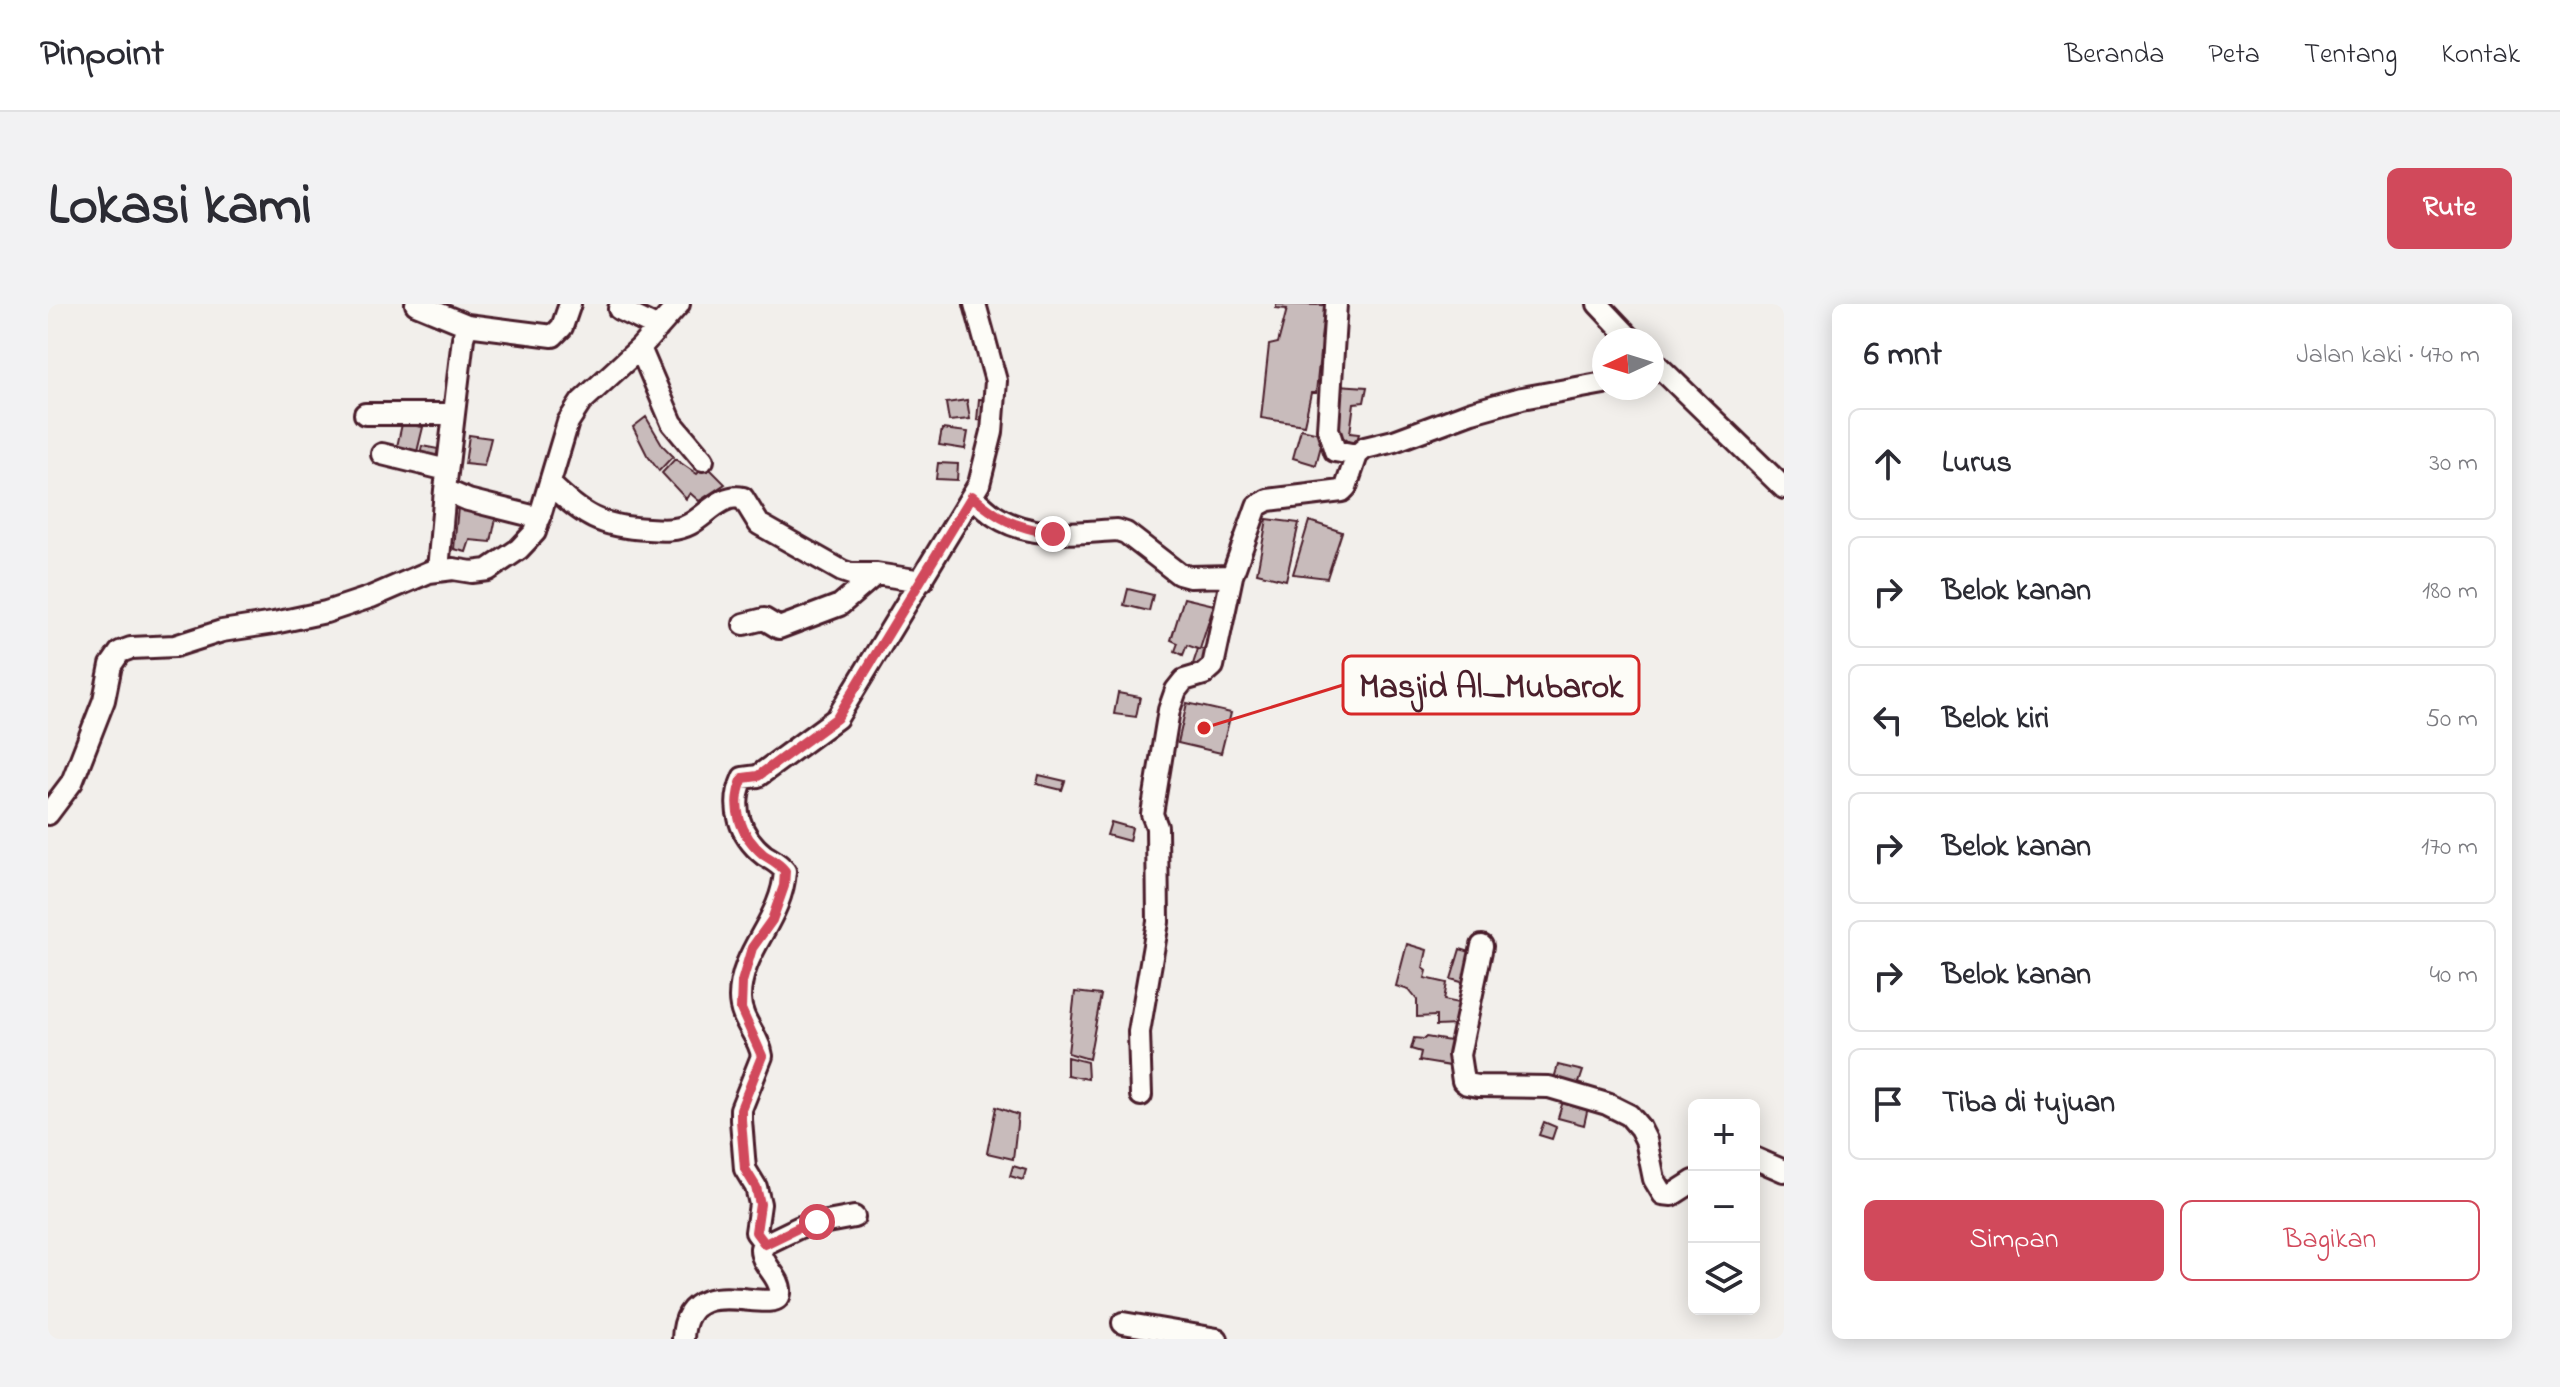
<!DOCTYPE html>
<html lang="id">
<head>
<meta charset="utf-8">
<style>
  body { margin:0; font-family:"Indie Flower",sans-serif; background:#f2f2f3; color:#2b2b33 }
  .controls { position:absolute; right:24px; bottom:24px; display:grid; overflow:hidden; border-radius:12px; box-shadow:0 4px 20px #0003 }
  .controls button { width:72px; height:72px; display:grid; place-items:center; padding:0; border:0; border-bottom:2px solid #e1e1e2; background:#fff; color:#2b2b33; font:40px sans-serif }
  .compass { position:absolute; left:1544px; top:24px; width:72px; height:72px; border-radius:50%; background:#fff; box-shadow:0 4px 20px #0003; rotate:266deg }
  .stop { position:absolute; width:24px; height:24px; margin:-18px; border:6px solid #d1495b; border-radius:50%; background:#fff }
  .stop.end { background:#d1495b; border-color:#fff; box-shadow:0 2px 8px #0008 }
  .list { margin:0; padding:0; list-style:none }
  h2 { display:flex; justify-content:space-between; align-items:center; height:104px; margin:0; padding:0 32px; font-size:34px }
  h2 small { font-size:26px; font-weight:400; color:#7c7c81 }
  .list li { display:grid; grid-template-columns:52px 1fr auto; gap:24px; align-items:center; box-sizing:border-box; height:112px; margin:0 16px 16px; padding:0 16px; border:2px solid #e1e1e2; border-radius:12px }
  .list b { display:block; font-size:30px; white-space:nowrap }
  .list em { font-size:26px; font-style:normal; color:#7c7c81 }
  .actions { display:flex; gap:16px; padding:24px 32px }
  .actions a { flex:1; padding:18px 0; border:2px solid #d1495b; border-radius:12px; text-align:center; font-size:28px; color:#d1495b }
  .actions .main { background:#d1495b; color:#fff }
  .icon { flex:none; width:44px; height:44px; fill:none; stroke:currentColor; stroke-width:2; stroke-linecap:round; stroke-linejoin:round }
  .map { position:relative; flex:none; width:1736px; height:1035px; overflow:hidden; border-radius:12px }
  header { display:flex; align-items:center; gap:48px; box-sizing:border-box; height:112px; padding:0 40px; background:#fff; border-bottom:2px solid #e1e1e2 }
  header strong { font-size:38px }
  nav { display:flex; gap:44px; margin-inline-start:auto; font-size:28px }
  .intro { display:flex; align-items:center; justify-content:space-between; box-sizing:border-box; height:192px; padding:0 48px }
  h1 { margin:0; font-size:56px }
  .button { padding:20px 36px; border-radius:12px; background:#d1495b; color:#fff; font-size:28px; font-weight:700 }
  main { display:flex; gap:48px; padding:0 48px }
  aside { flex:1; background:#fff; border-radius:12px; box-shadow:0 4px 20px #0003 }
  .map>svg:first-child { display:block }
  .building { fill:#c8bbbb; stroke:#4a1f2b; stroke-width:2 }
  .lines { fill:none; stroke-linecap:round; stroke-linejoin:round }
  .minor-casing { stroke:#4a1f2b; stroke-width:26 }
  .minor { stroke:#fdfcf7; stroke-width:20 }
  .route { stroke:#d1495b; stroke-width:10 }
  .leader { fill:none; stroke:#d62828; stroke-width:3 }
  .callout-dot { fill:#d62828; stroke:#fdfcf7; stroke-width:3 }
  .callout { fill:#fdfcf7; stroke:#d62828; stroke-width:3 }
  .callout-label { font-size:34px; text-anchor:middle; font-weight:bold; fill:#4a1f2b }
</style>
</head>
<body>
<header>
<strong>Pinpoint</strong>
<nav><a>Beranda</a><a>Peta</a><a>Tentang</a><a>Kontak</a></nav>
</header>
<div class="intro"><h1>Lokasi kami</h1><a class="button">Rute</a></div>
<main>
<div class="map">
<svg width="1736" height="1035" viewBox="0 0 1736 1035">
  <rect width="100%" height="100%" fill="#f2efeb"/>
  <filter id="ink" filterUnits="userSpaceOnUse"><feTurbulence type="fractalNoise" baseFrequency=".0125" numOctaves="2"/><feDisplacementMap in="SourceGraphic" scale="16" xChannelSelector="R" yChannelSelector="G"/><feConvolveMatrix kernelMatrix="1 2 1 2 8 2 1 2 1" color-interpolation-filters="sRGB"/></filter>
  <g filter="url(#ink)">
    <path class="building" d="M1228,0L1277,1L1273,35L1282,36L1280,50L1272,49L1268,89H1263L1256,121L1213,114L1221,41L1230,39L1239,5L1228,4Z
      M1289,81L1319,83L1316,98L1306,99L1302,129L1311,130L1307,142L1285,126Z
      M931,95L945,96L944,117L929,116Z
      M919,96L922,115L901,117L898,99Z
      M598,113L615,142L625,152L611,167L599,151L585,123Z
      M354,120L375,123L368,152L348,147Z
      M894,125L920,128L917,145L891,141Z
      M1253,125L1276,130L1268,161L1245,154Z
      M421,131L443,134L436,162L417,160Z
      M374,142L390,145L387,158L371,154Z
      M627,155L649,170L658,161L677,180L651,197L642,189L638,195L614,169Z
      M890,159L910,160L909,176L888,175Z
      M410,203L449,209L443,238L422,236L418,248L406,245Z
      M1219,215L1251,219L1238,276L1209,269Z
      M1261,217L1294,228L1279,274L1245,270Z
      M1080,285L1105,291L1101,307L1076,301Z
      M1136,294L1166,301L1152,345L1163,347L1159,363L1145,360L1150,345L1139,341L1135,351L1127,347L1130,339L1123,336Z
      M1070,389L1092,393L1088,413L1066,410Z
      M1139,399L1183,409L1173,449L1130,439Z
      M991,471L1017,477L1014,486L989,480Z
      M1063,518L1084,524L1081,537L1059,531Z
      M1359,640L1379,646L1375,664L1379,667L1377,674L1399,679L1396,696L1415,700L1410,721L1388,722V712L1369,713V696L1361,686L1348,682Z
      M1412,645L1429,650L1420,680L1403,675Z
      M1027,688L1053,691L1041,755L1020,749Z
      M1378,733L1408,738L1402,762L1371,757L1373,748L1363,745L1366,734L1376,735Z
      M1019,753L1039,758L1040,775L1019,771Z
      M1510,761L1535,767L1529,785L1505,778Z
      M1515,797L1540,803L1536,821L1510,814Z
      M948,803L970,811L965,855L939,849Z
      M1496,818L1508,823L1504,835L1491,831Z
      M965,862L978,866L975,876L962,872Z"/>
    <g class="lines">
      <g class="minor-casing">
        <path id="minor" d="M368,0L419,21
          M1288,0L1280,125L1287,147L1309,151
          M1550,0L1584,36
          M571,5L610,24
          M592,44L624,119L655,156
          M1604,56L1736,184
          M317,110H406
          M334,150L399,166
          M502,180C535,212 553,223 600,225C614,226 629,227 642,220C659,211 674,189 695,194L711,220L794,267L803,270H828L874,277
          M924,192C931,199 939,207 947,212C984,236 1029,228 1069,226L1078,229L1131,270L1142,273L1184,272
          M492,214L420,196L397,186L415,34L419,21L505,32L514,23L522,0
          M390,266L397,186
          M696,320L716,315L731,324L792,301L828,270
          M0,510L24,478L56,396L63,361L72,348L83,344L127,342L174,327L226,319L278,308L323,293L381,268L405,265L424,268L440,266L471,245L487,228L520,118L533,98L592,44L631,0
          M1434,642L1411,751L1415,777L1419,780L1430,782L1501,783L1559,800L1581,811L1592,824L1598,836L1606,875L1615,890L1624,891L1646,877
          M1093,791L1091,728L1110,618L1109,523L1104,510L1121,406L1128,386L1136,376L1156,370L1165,362L1184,272L1209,202L1220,196L1294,187L1298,183L1309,151L1317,144L1346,137L1424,108L1474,94L1556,79
          M1706,854L1736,867
          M717,940L708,928L712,900L708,883L697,865L693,816V805L714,752C711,731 692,717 692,694C692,646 734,617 737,567C731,559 724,556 716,551C692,532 682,503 695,474L710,472L789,414L931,180L944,128L948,77L927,0
          M1075,1019L1169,1035
          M635,1035C637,962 729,1015 732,989C734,973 712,961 713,944L717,940L752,923L806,913"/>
      </g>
      <use href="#minor" class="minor"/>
    </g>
  </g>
  <g class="lines" filter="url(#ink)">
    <path class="route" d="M769,918L752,923L717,940L708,928L712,900L708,883L697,865L693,816V805L714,752L693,705L694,678L704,644L724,616L736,582L737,567C731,559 724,556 716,551C692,531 682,503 695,474L710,472L789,414L924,192C954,218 967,222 1005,230"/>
  </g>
  <path class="leader" d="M1156 424L1295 381"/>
  <circle class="callout-dot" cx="1156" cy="424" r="8"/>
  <rect class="callout" x="1295" y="352" width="296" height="58" rx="8"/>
  <g class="callout-label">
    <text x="1443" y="393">Masjid Al_Mubarok</text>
  </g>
</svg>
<div class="controls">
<button>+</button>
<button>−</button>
<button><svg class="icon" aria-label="layers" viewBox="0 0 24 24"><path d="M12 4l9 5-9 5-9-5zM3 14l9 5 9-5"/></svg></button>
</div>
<svg class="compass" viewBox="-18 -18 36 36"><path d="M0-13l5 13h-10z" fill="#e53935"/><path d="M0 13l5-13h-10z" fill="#7c7c81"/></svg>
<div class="stop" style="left:769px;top:918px"></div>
<div class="stop end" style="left:1005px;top:230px"></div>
</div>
<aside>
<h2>6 mnt<small>Jalan kaki · 470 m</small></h2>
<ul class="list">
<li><svg class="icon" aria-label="ahead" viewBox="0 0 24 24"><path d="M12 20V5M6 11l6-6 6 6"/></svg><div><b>Lurus</b></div><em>30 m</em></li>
<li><svg class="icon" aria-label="right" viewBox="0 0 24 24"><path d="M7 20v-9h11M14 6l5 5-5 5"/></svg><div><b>Belok kanan</b></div><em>180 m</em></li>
<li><svg class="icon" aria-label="left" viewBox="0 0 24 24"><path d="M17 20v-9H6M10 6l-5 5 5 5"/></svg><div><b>Belok kiri</b></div><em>50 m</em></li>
<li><svg class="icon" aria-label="right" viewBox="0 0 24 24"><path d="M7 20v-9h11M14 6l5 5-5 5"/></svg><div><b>Belok kanan</b></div><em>170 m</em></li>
<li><svg class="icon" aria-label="right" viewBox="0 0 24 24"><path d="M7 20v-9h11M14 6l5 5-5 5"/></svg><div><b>Belok kanan</b></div><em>40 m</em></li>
<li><svg class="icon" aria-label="arrive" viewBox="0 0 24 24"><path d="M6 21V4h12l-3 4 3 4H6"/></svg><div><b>Tiba di tujuan</b></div></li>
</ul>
<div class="actions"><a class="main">Simpan</a><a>Bagikan</a></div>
</aside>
</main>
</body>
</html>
